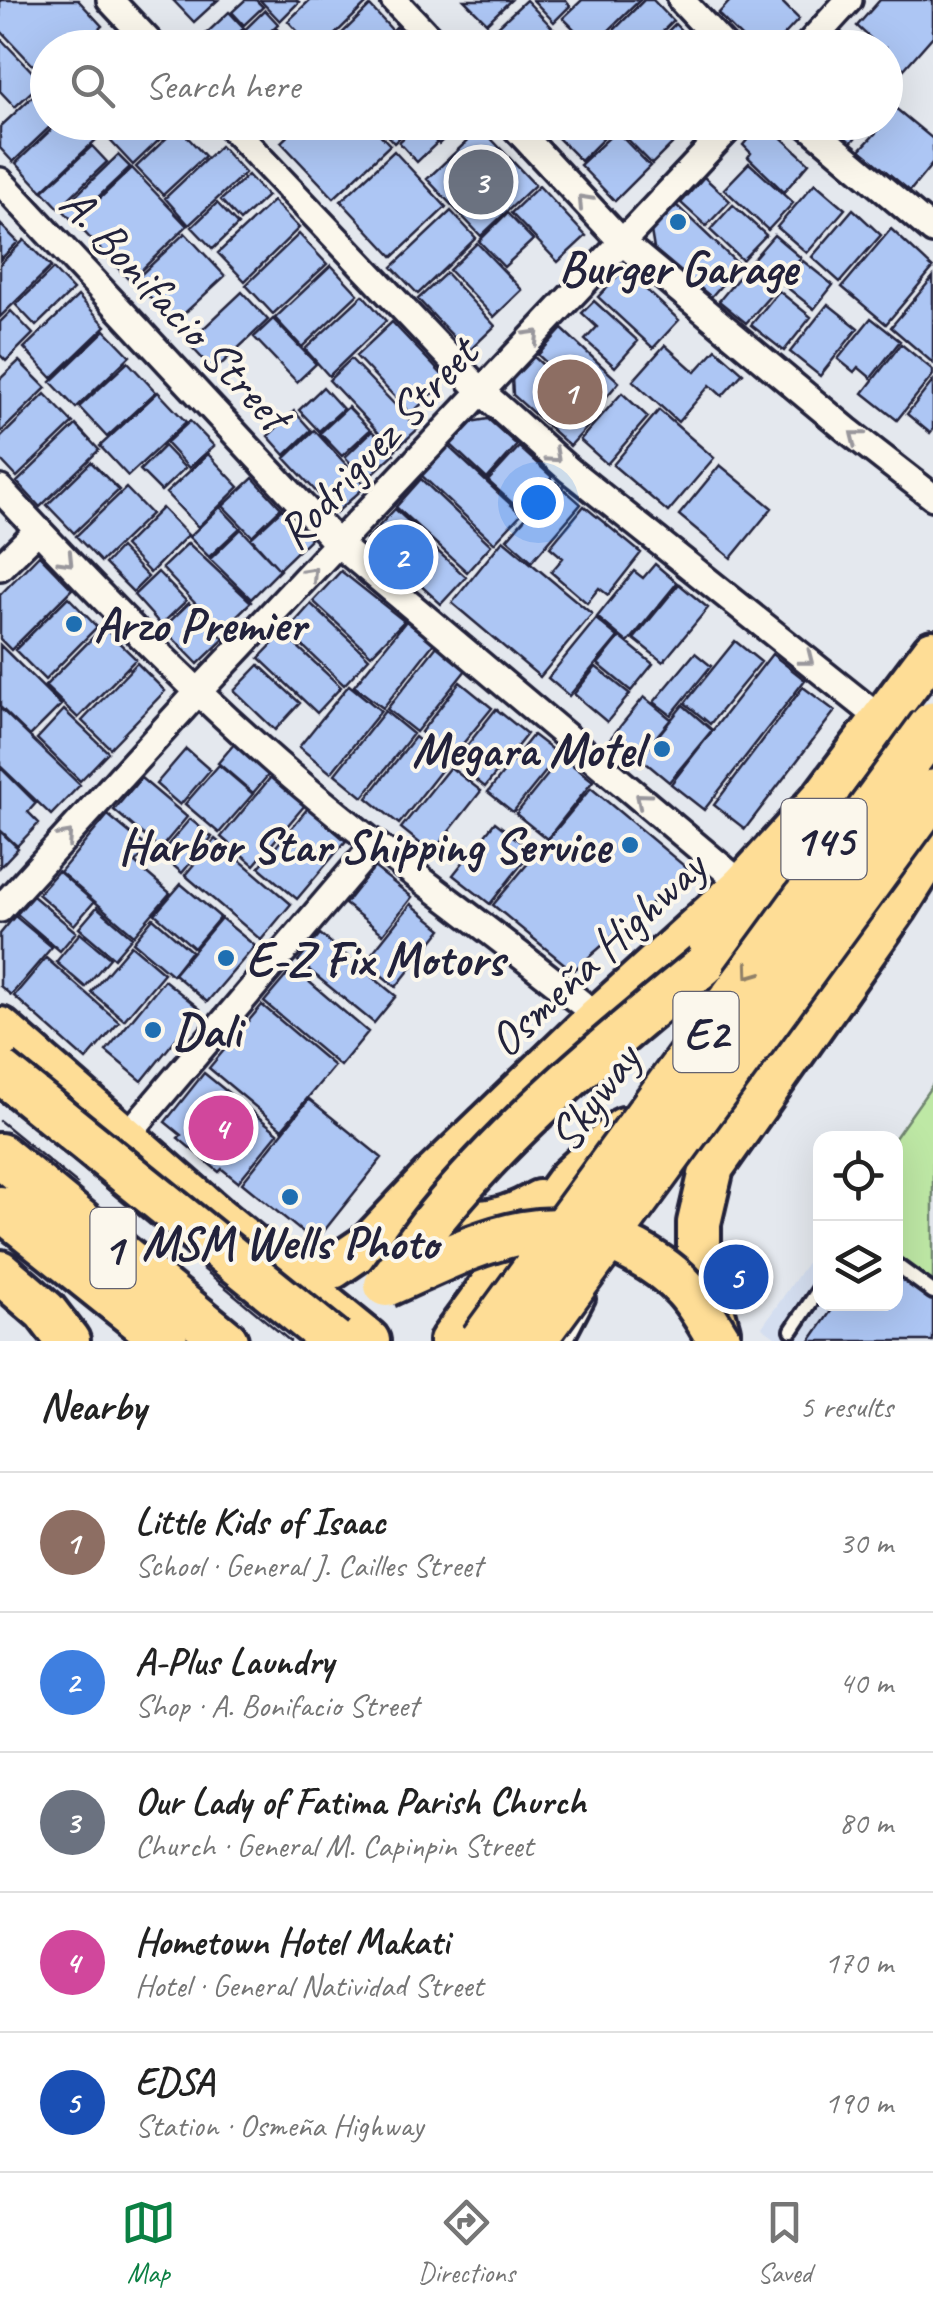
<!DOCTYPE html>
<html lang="en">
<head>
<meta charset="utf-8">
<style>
  body { margin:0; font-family:Caveat,sans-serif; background:#f2f2f2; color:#222 }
  .controls { position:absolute; right:30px; bottom:30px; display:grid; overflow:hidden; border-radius:20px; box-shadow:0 10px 40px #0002 }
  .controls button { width:90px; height:90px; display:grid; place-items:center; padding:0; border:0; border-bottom:2px solid #e0e0e0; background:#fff; color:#222; font:50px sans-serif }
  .you { position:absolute; left:538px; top:502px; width:35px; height:35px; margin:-25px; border:8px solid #fff; border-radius:50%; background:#1a73e8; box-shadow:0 0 0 15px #1a73e833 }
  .badge { display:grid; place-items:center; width:65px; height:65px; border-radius:50%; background:#0b8043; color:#fff; font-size:32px; font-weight:700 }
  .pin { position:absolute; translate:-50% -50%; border:5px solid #fff; box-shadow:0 2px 10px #0006 }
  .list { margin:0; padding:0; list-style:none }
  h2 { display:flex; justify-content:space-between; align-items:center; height:130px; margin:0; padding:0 40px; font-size:42px }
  h2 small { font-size:32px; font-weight:400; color:#767676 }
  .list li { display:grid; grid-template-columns:65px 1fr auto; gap:30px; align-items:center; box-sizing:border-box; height:140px; padding:0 40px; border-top:2px solid #e0e0e0 }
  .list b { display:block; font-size:38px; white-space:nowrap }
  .list p { margin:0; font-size:32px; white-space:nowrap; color:#767676 }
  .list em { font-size:32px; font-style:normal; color:#767676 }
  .icon { flex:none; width:55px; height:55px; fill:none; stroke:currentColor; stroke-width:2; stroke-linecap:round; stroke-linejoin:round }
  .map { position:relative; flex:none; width:933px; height:1341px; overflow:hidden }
  .search { position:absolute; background:#fff; box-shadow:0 10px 40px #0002; left:30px; right:30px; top:30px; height:110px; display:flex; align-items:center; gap:25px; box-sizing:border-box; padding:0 35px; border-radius:55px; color:#767676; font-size:38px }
  .sheet { height:830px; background:#fff }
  nav { display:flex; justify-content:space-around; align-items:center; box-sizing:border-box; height:140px; border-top:2px solid #e0e0e0; background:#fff; font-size:28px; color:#767676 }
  nav a { display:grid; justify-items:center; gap:5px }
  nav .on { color:#0b8043 }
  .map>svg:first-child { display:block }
  .built { fill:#d4def0 }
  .green { fill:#bee8a5; stroke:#708570; stroke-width:2.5 }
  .building { fill:#adc6f4; stroke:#22223b; stroke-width:2.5 }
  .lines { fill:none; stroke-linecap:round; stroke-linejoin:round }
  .service-casing { stroke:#22223b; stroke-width:20 }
  .minor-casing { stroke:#22223b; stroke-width:32 }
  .primary-casing { stroke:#22223b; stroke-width:48 }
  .trunk-casing { stroke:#22223b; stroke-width:50 }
  .service { stroke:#fbf7ec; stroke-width:12 }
  .minor { stroke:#fbf7ec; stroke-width:25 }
  .primary { stroke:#fedd96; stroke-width:40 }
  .trunk { stroke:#fedd96; stroke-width:42 }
  .tram { stroke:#22223b; stroke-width:2.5 }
  .primary-bridge-casing { stroke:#22223b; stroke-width:48; stroke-linecap:butt }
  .trunk-bridge-casing { stroke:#22223b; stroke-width:50; stroke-linecap:butt }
  .motorway-bridge-casing { stroke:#22223b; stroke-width:52; stroke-linecap:butt }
  .primary-bridge { stroke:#fedd96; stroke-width:40 }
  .trunk-bridge { stroke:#fedd96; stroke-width:42 }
  .motorway-bridge { stroke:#fedd96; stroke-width:45 }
  .oneway { stroke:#99979c }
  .oneway2 { stroke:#908068 }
  .poi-dot { fill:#1f6fb2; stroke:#fbf7ec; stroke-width:4 }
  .labels { text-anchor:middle; stroke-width:8; stroke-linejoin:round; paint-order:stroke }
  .shield { fill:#fbf7ec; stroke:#636270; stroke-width:2.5 }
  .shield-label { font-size:45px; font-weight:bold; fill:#22223b }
  .poi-label { font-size:48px; font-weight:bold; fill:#22223b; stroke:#fbf7ec; text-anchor:start }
  .street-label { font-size:48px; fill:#22223b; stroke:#fbf7ec }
</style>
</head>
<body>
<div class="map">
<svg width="933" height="1341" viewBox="0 0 933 1341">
  <rect width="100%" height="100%" fill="#e4e8ee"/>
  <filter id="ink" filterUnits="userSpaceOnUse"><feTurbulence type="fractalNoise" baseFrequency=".01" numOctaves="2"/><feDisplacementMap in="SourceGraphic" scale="20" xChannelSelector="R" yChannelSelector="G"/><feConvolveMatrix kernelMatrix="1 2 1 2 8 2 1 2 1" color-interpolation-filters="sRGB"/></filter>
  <g filter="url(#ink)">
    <path class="built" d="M820,1244V1304H896V1256L933,1282V1341H782L762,1327Z"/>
    <path class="green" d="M933,1084V1282L896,1256L895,1138Z"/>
    <path class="building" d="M0,0H78L102,26L79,48H48L46,79L0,30Z
      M173,0H218L194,22Z
      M245,0H256L263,7L244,25L232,12Z
      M260,0H296L299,2L280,21Z
      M310,0H364L367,3L321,48H313L288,21Z
      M464,0H511L487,23Z
      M526,0L564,40L557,48H506L492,32Z
      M533,0H565L570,6L554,22Z
      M582,0H640L592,47L563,18Z
      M644,0H653L673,21L646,48H596Z
      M731,0H780L799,19L772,48H752L718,14Z
      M880,0H933V36L904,69L886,52V48H881L857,26Z
      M370,6L392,30L373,48H327Z
      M265,10L278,24L253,48H226Z
      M229,12L244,28L224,48H196L194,45Z
      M675,24L698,48H651Z
      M396,27L416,48H375Z
      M276,28L294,48H254Z
      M841,32L859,48H827Z
      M0,38L42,82L15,107L0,91Z
      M48,82V122H55L13,162L0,148V127Z
      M894,107L933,139V163L910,191L860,150L886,122Z
      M59,122H84L98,138L42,191L16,163Z
      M118,122H178L133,165L105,135Z
      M302,122H368L390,145L334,198L281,142Z
      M375,122H416L394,143Z
      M419,122H452L456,127L439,144Z
      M566,122H601L610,132L581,161L554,134Z
      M611,122H655L674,142L652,164Z
      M824,122H869L849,145Z
      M419,124L437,143L417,162L399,142Z
      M759,126L768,133L772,129L809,163L784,192L748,157L751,153L743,145Z
      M178,127L205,156L163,195L136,167Z
      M481,128L535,185L481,236L427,179Z
      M616,131L650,166L615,201L580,165Z
      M92,146L107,162L59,208L43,191Z
      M220,146L245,173L189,225L165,198Z
      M394,151L446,207L393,257L341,201Z
      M118,155L130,167L73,221L62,209Z
      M749,163L793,203L768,230L724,189Z
      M132,168L187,226L130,281L75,222Z
      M248,175L267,196L240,221L221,200Z
      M704,177L730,201L706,226L681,203Z
      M815,183L845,209L807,253L777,227Z
      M539,186L586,236L558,262L511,213Z
      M273,201L299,228L245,281L218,253Z
      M217,203L238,225L213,249L192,227Z
      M674,203L739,265L711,297L654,249L651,231Z
      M733,205L766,235L742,260L710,230Z
      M853,209L881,235L840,282L812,257Z
      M451,211L476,238L418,294L392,267Z
      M507,213L533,240L504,267L479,241Z
      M0,224L18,242L0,260Z
      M891,229L933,268L886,324L842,287Z
      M185,233L225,276L174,323L134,281Z
      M299,234L327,264L273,314L246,285Z
      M774,235L801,258L781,282L753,259Z
      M24,240L51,267L0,317V264Z
      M477,243L522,290L494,317L449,270Z
      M803,261L833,285L814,309L784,285Z
      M331,265L358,294L302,347L275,318Z
      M749,265L776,289L746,323L719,301Z
      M53,269L73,290L36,326L16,305Z
      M624,269L679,320L653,348L598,297Z
      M446,273L495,326L468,352L418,299Z
      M933,277V363L891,327Z
      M779,291L811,317L784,351L751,325Z
      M242,292L268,320L214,371L188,343Z
      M363,295L386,321L329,376L305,349Z
      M78,296L106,326L52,378L24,348Z
      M594,301L638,341L615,367L585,340L597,327L582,313Z
      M828,304L858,328L820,376L790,352Z
      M11,311L33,334L6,361L0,355V322Z
      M871,318L900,341L871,378L858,367L854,372L838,359Z
      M273,319L316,364L297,382L254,337Z
      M392,322L447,380L411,414L356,356Z
      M562,329L619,382L596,409L538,355Z
      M105,330L130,356L76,408L51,382Z
      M901,344L933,370V375L897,420L863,393Z
      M665,345L695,372L716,349L743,373L722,396L710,385L678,422L633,381Z
      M532,355L598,415L570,446L513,395L512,378Z
      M351,359L418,429L395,450L329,380Z
      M19,361L46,388L0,433V379Z
      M128,362L156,392L107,437L79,407Z
      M933,381V429L930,433L907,414Z
      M323,387L343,409L319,431L299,410Z
      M158,392L186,422L128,476L100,446Z
      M622,393L648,417L607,464L580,440Z
      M45,394L73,423L17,477L0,459V438Z
      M348,407L370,430L342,456L320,433Z
      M659,410L714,458L668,512L613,465Z
      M294,411L311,430L285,455L268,436Z
      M488,419L517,445L487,479L450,444L470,422Z
      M190,421L214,446L189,468L166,443Z
      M76,425L99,450L40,507L17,482Z
      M314,430L366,486L336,513L285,458Z
      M372,431L394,454L366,480L345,457Z
      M164,446L185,468L161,491L140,470Z
      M448,446L521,514L494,543L421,475Z
      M519,447L552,477L521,511L488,481Z
      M208,454L239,487L198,527L166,493Z
      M91,462L119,490L74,533L47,505Z
      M720,465L772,508L731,558L679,515Z
      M253,478L281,508L252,536L223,506Z
      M421,479L491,545L467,572L396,507Z
      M556,482L581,504L532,561L507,539Z
      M126,488L151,514L101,562L76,536Z
      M584,506L641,553L608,595L599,588L587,603L551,572L563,558L550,547Z
      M220,507L240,528L209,557L189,537Z
      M162,508L188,535L150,573L124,546Z
      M282,509L310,539L279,569L251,538Z
      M395,509L429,540L400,571L366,540Z
      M241,529L280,570L251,599L210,559Z
      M503,540L592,614L540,677L452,603Z
      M188,543L251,602L221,631L162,568Z
      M432,546L466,577L441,604L407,573Z
      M120,548L148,577L133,592L105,564Z
      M39,555L72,589L11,650L0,639V595Z
      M655,564L677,583L628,643L597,617L634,571L643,578Z
      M341,571L404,621L371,655L313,601Z
      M158,572L186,601L161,625L134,595Z
      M679,584L708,608L663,662L634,639Z
      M68,597L97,627L45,680L15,650Z
      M189,603L224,639L198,664L163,628Z
      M311,604L369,658L344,685L287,631Z
      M596,619L618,637L569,696L548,678Z
      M406,621L434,643L383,708L354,686Z
      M103,627L136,659L78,718L45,686Z
      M283,633L341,687L317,713L259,658Z
      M620,637L653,664L631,691L598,664Z
      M735,641L761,662L710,724L685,703Z
      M0,645L61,705L30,736L0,707Z
      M437,646L466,670L416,732L387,709Z
      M695,653L711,666L671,715L654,702Z
      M772,654L805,680L704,810L671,784Z
      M137,663L165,691L110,748L82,721Z
      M259,665L300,703L275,730L234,691Z
      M596,667L630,694L607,722L574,694Z
      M460,682L492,708L452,757L421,732Z
      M349,685L381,711L331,773L299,747Z
      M803,687L835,711L745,829L714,805Z
      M644,697L671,719L635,762L609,740Z
      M683,705L712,730L669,782L640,758Z
      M0,708L80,785L51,815L0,766Z
      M496,709L527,734L485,787L454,762Z
      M64,710L108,752L80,781L37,739Z
      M385,711L413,734L363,797L335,774Z
      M533,735L559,755L513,812L488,792Z
      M415,737L447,763L399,824L367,798Z
      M235,743L270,773L253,793L218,763Z
      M186,749L210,770L180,805L156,784Z
      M562,757L593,781L547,839L516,814Z
      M219,765L253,794L219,833L185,804Z
      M0,767L36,803L28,812L39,823L17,846L0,830Z
      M450,767L481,791L432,853L401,828Z
      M271,777L305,805L254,865L221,837Z
      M141,778L187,817L160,849L114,810Z
      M591,788L689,870L573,971L493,905Z
      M308,808L346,841L297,899L259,867Z
      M108,815L148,848L135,863L170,893L134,935L60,872Z
      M190,819L212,837L182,873L160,854Z
      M495,822L532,851L490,904L453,875Z
      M0,831L18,848L0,867Z
      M215,839L291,904L261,940L185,875Z
      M374,867L412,897L383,934L345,904Z
      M58,871L94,902L74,925L38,894Z
      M181,884L220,917L194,948L155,914Z
      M33,896L76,932L60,951L17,914Z
      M411,904L442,929L396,987L365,962Z
      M97,907L132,937L114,958L79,928Z
      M15,916L52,947L11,995L0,986V934Z
      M153,918L191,951L172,975L133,942Z
      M221,918L255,946L207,1002L174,974Z
      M80,933L110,958L85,987L56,962Z
      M320,934L396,996L374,1023L298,961Z
      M131,945L164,973L124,1020L91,992Z
      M46,958L119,1022L86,1060L14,996Z
      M293,968L368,1032L340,1066L264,1002Z
      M164,980L200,1009L142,1081L106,1051Z
      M262,1005L334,1066L282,1129L209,1068Z
      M204,1073L278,1133L238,1182L222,1169L219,1172L178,1138L181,1135L165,1122Z
      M309,1099L382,1158L320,1236H307L242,1183Z
      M896,1275L933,1301V1341H810L836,1304H896Z"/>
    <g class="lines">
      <g class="service-casing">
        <path id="service" d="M896,1265L933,1292
          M792,1330L820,1288
          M566,1341L588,1299"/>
      </g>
      <g class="minor-casing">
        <path id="minor" d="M110,0L155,48
          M394,0L439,48
          M681,0L726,48
          M805,48L849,0
          M226,122L481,391L569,470L882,720
          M510,122L623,243L847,430L933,497
          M804,122L933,231
          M0,181L338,544L743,885
          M0,489C88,584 178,677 275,762C378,852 492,929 598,1017
          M0,567L38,530
          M0,909L199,691L735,122
          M124,1139L375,844"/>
      </g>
      <g class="primary-casing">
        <path id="primary" d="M704,965L767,904L843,816
          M433,1176C442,1236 498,1226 539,1201
          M285,1275L310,1274L333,1268L370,1243L433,1176L598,1017L743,885L823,797L933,651
          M450,1341L569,1178L624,1128"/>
      </g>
      <g class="trunk-casing">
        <path id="trunk" d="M0,1029L217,1218L368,1341
          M0,1155L226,1341
          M0,1208L166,1341
          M0,1272L45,1311L68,1341
          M718,1331L699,1260V1223L712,1167L897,905L933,848"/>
      </g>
      <use href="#service" class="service"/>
      <use href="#minor" class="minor"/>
      <use href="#primary" class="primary"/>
      <use href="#trunk" class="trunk"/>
      <path class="tram" d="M0,1100L290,1341
        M0,1121L77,1184"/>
      <g class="primary-bridge-casing">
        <path id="primary-bridge" d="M386,1285C403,1263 418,1239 436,1217C513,1122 610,1042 704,965"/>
      </g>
      <g class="trunk-bridge-casing">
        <path id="trunk-bridge" d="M0,1071L334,1341
          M386,1285C471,1248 545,1202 636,1252C654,1262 672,1274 685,1289C699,1304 709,1324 720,1341"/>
      </g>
      <g class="motorway-bridge-casing">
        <path id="motorway-bridge" d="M483,1341L933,725
          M532,1341L933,793"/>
      </g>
      <use href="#primary-bridge" class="primary-bridge"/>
      <use href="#trunk-bridge" class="trunk-bridge"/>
      <use href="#motorway-bridge" class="motorway-bridge"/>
    </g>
    <defs><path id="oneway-chevron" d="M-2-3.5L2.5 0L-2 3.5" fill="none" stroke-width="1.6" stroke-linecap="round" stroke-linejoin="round" transform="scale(2.5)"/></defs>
    <g class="oneway">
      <use href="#oneway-chevron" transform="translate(584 201) rotate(-133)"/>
      <use href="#oneway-chevron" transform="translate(533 336) rotate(-46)"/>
      <use href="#oneway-chevron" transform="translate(856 437) rotate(-142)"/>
      <use href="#oneway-chevron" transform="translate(554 456) rotate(42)"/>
      <use href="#oneway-chevron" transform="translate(67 560) rotate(46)"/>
      <use href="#oneway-chevron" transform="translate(311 573) rotate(-47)"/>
      <use href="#oneway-chevron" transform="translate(807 659) rotate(38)"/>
      <use href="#oneway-chevron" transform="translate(642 799) rotate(-140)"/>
      <use href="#oneway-chevron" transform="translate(66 837) rotate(-48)"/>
    </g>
    <use class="oneway2" href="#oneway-chevron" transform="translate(751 972) rotate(126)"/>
  </g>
  <g class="poi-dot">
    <circle cx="678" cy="222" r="10"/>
    <circle cx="74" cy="624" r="10"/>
    <circle cx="662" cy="749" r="10"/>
    <circle cx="630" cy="845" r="10"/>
    <circle cx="226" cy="958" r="10"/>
    <circle cx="153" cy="1030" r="10"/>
    <circle cx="290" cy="1197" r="10"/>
  </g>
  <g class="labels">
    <g class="shield">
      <rect x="781.5" y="799" width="85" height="80" rx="8"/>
      <rect x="673.5" y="992" width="65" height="80" rx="8"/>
      <rect x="90.5" y="1208" width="45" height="80" rx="8"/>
    </g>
    <g class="shield-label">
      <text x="824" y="855">145</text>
      <text x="706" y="1048">E2</text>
      <text x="113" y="1264">1</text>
    </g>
    <g class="poi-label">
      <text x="678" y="284" text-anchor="middle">Burger Garage</text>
      <text x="94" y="641">Arzo Premier</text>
      <text x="642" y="766" text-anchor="end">Megara Motel</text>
      <text x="610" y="862" text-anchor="end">Harbor Star Shipping Service</text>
      <text x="246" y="975">E-Z Fix Motors</text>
      <text x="173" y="1047">Dali</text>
      <text x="290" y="1259" text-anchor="middle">MSM Wells Photo</text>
    </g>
    <g class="street-label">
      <text transform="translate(176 308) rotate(47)" y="17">A. Bonifacio Street</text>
      <text transform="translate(376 442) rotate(-47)" y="17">Rodriguez Street</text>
      <text transform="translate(596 953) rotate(-43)" y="17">Osmeña Highway</text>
      <text transform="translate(593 1097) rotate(-54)" y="17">Skyway</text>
    </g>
  </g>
</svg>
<div class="controls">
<button><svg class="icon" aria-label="locate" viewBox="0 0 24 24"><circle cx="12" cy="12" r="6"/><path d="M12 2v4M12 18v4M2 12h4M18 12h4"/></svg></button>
<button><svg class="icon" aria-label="layers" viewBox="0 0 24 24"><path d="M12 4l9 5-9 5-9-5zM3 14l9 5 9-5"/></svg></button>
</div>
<div class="you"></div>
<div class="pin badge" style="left:570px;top:392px;background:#8d6e63">1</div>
<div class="pin badge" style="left:401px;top:557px;background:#3f7fe0">2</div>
<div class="pin badge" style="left:481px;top:182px;background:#6b7280">3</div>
<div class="pin badge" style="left:221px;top:1128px;background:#d1479c">4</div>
<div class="pin badge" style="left:736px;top:1277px;background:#1a4fb4">5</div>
<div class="search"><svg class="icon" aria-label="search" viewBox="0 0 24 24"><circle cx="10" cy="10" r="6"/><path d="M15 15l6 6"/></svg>Search here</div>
</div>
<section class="sheet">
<h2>Nearby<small>5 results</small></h2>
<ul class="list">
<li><span class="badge" style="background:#8d6e63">1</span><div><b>Little Kids of Isaac</b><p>School · General J. Cailles Street</p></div><em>30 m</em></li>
<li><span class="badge" style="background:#3f7fe0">2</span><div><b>A-Plus Laundry</b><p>Shop · A. Bonifacio Street</p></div><em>40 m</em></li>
<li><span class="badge" style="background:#6b7280">3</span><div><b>Our Lady of Fatima Parish Church</b><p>Church · General M. Capinpin Street</p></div><em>80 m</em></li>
<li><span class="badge" style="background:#d1479c">4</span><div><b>Hometown Hotel Makati</b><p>Hotel · General Natividad Street</p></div><em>170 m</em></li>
<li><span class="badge" style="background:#1a4fb4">5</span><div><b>EDSA</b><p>Station · Osmeña Highway</p></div><em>190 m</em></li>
</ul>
</section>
<nav>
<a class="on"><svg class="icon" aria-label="map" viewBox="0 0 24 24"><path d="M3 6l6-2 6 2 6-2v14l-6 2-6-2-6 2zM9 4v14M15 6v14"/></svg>Map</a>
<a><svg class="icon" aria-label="directions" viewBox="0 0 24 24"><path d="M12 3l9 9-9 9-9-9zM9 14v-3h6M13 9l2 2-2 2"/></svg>Directions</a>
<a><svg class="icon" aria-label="saved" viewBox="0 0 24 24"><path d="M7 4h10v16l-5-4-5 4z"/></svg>Saved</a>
</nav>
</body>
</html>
